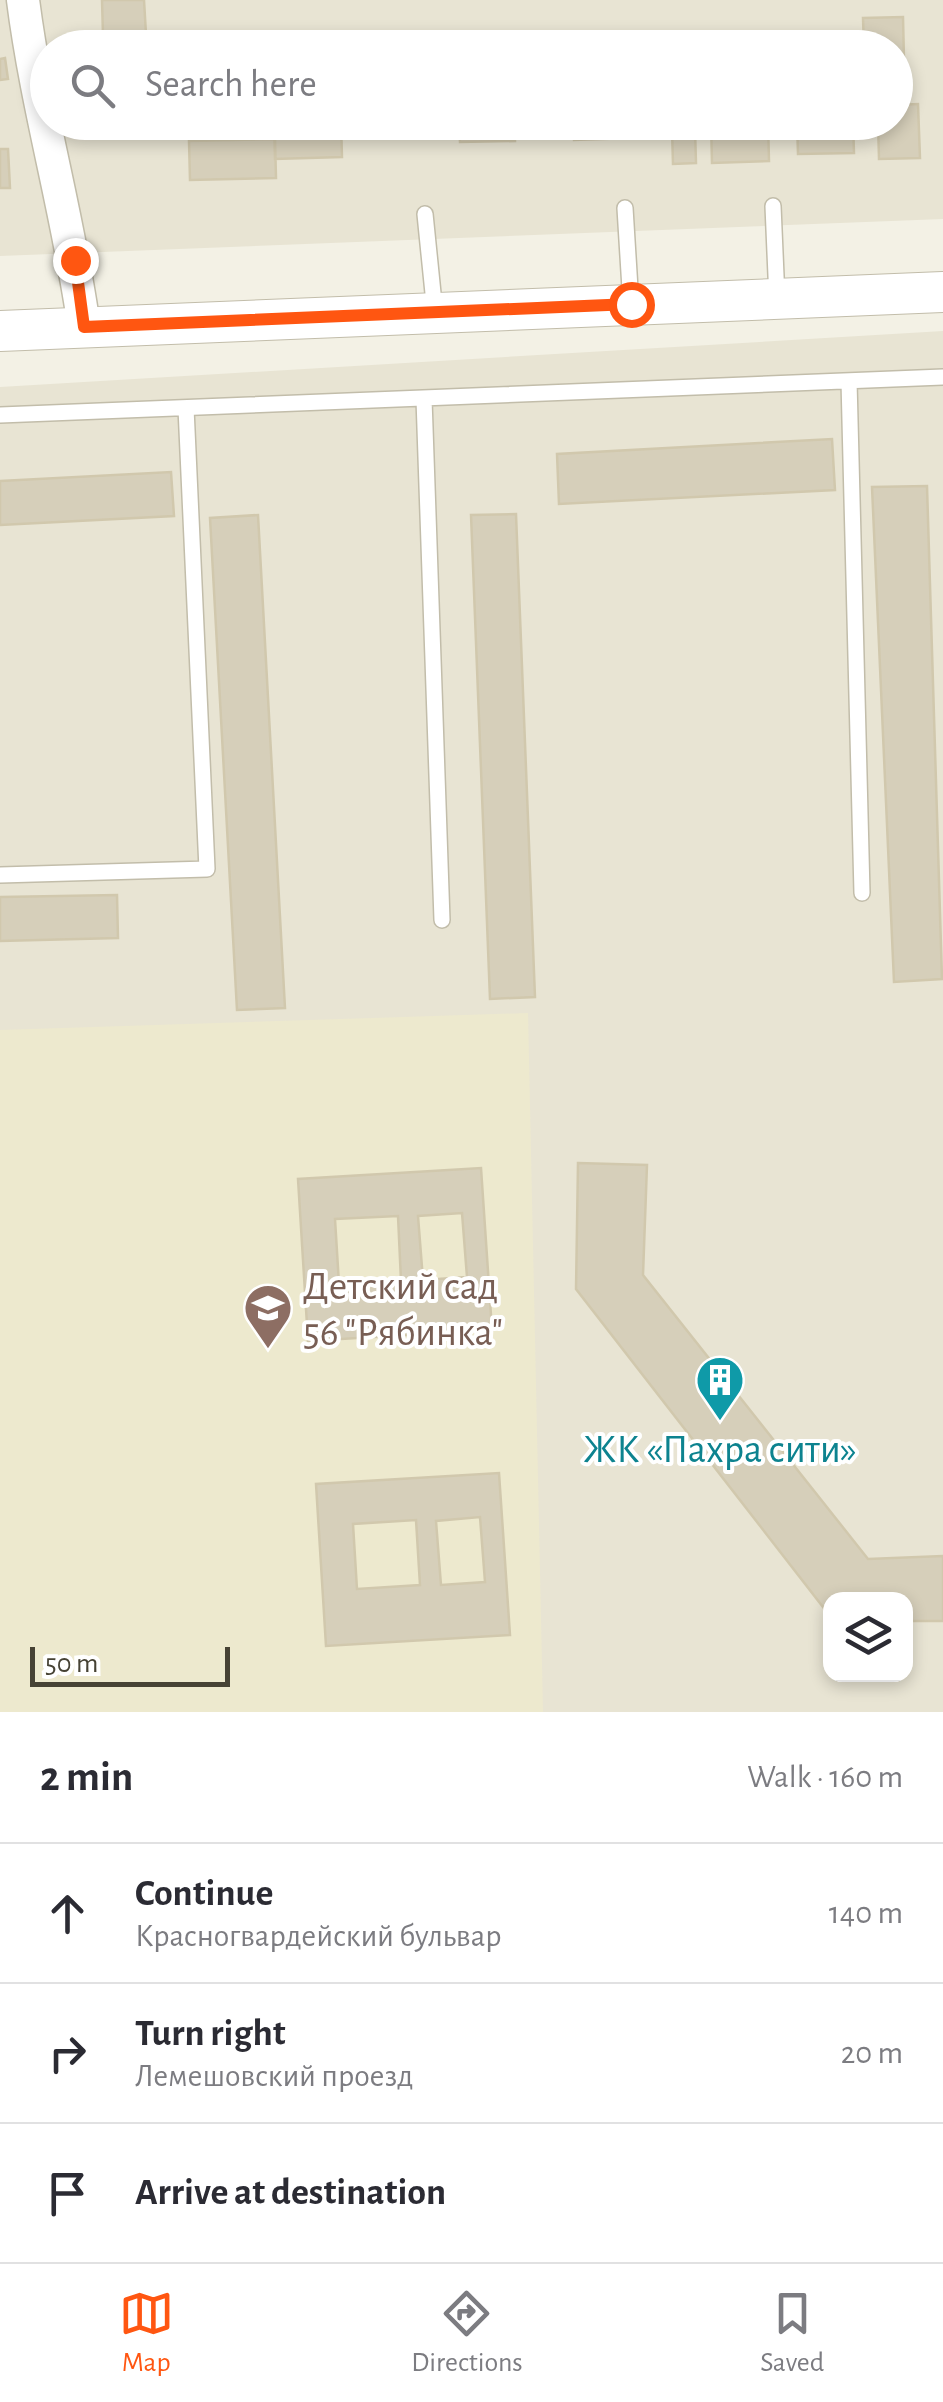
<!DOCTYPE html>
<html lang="en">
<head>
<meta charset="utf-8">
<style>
  body { margin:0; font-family:"Alegreya Sans",sans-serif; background:#f2f2f3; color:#2b2b33 }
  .controls { position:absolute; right:30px; bottom:30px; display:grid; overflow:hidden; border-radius:20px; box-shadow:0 5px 15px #0003 }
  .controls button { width:90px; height:90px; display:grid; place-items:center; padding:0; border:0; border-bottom:2px solid #e1e1e2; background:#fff; color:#2b2b33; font:50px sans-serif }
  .scale { position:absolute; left:30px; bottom:25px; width:200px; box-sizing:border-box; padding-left:10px; border:5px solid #464234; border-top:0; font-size:28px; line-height:35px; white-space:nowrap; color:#464234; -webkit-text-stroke:8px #fff; paint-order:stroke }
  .stop { position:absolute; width:30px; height:30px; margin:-22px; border:8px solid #ff5611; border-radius:50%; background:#fff }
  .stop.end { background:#ff5611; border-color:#fff; box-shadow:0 2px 10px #0008 }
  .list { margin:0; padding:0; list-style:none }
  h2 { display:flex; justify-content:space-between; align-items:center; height:130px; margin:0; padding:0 40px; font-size:42px }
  h2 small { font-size:32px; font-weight:400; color:#7c7c81 }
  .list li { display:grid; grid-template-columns:65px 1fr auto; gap:30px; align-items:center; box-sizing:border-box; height:140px; padding:0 40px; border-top:2px solid #e1e1e2 }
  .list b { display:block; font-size:38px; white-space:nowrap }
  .list p { margin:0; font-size:32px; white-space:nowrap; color:#7c7c81 }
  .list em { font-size:32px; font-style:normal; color:#7c7c81 }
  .icon { flex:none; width:55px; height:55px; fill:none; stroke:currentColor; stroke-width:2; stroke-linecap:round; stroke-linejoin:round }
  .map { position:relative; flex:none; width:943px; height:1712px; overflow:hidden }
  .search { position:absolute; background:#fff; box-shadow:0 5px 15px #0003; left:30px; right:30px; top:30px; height:110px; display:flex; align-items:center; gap:25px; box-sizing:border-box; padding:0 35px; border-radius:55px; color:#7c7c81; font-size:38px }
  .sheet { height:550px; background:#fff }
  nav { display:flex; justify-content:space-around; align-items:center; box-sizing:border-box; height:140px; border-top:2px solid #e1e1e2; background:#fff; font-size:28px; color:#7c7c81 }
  nav a { display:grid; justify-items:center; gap:5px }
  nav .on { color:#ff5611 }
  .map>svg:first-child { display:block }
  .residential { fill:#e8e4d3; fill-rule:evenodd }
  .education { fill:#ede9ce }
  .building { fill:#d6cfba; stroke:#d1c8ad; stroke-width:2.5; fill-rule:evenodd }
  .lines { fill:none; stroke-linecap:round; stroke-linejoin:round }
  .service-casing { stroke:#c2bdaa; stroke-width:18 }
  .minor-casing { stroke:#c2bdaa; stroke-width:35 }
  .tertiary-casing { stroke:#c2bdaa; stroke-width:42 }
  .service { stroke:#fff; stroke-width:15 }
  .minor { stroke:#fff; stroke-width:32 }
  .tertiary { stroke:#fff; stroke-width:40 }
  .route { stroke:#ff5611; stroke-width:12 }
  .labels { text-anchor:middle; stroke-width:8; stroke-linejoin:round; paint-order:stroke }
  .education-label { font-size:40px; fill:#785e54; stroke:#fff; text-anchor:start }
  .culture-label { font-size:40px; fill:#0d838f; stroke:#fff }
</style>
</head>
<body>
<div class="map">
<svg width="943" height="1712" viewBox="0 0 943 1712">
  <rect width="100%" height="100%" fill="#f3f1e5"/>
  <path class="residential" d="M0,0H943V219L0,256ZM48,48H896V122H48Z
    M943,331V1712H0V387ZM830,1600H906V1674H830Z"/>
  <path class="education" d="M528,1013L543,1712H0V1030Z"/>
  <path class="building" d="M102,0H144L146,34L103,35Z
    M903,17L904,60H896V48H864L863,18Z
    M5,58L8,79L0,80V59Z
    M918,104L920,158L879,159L878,122H896V105Z
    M274,122H341L342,157L275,159Z
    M459,122H514L515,141L460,142Z
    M573,122H631V138L574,140Z
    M711,122H768L769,161L712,163Z
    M797,122H853L854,153L798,154Z
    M672,129H695L696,163L673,164Z
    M275,139L276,178L190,180L189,141Z
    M0,149H8L10,188H0Z
    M832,439L835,490L559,504L557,454Z
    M171,472L174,516L0,525V481Z
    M927,486L942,979L894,982L872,487Z
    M516,514L535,997L490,999L471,515Z
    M258,515L285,1008L237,1010L210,518Z
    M117,895L118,938L0,941V897Z
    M578,1163L647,1165L643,1275L868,1559L943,1556V1621H906V1600H830V1616L576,1289Z
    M481,1168L492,1330L308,1341L298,1179ZM462,1213L467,1277L423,1280L418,1216ZM398,1216L401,1281L339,1284L335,1219Z
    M499,1473L510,1635L326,1646L316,1484ZM480,1517L485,1582L441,1585L436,1521ZM416,1520L420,1585L357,1589L353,1524Z"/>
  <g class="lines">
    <g class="service-casing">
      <path id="service" d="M773,206L777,299
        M625,208L631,305
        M425,214L435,313
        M849,381L862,893
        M424,399L442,920
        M0,415L943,377
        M0,875L207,869L186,408"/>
    </g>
    <g class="minor-casing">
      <path id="minor" d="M23,0C37,110 69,217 84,327"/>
    </g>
    <g class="tertiary-casing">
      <path id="tertiary" d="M0,331L943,292"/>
    </g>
    <use href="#service" class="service"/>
    <use href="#minor" class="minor"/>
    <use href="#tertiary" class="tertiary"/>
  </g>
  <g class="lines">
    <path class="route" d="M75,260L84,327L631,304"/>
  </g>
  <defs>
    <g id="school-pin" transform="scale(2.5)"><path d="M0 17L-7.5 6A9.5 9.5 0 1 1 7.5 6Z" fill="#8d6e63" stroke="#fff"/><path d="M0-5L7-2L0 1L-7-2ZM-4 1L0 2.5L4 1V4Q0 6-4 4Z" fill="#fff"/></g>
    <g id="building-pin" transform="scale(2.5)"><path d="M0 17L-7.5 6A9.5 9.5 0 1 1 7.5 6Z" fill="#0f9aa8" stroke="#fff"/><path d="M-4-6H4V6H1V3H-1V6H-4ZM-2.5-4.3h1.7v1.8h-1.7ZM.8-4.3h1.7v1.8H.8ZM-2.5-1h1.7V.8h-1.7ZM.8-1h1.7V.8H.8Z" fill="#fff"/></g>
  </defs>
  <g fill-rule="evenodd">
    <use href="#school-pin" x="268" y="1308"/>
    <use href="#building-pin" x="720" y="1380"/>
  </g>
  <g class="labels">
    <g class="education-label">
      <text x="303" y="1299">Детский сад<tspan x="303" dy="46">56 "Рябинка"</tspan></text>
    </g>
    <g class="culture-label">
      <text x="720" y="1462">ЖК «Пахра сити»</text>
    </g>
  </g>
</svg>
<div class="controls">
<button><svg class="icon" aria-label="layers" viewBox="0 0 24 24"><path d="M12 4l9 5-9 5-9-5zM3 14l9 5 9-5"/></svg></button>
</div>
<div class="scale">50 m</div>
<div class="stop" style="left:631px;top:304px"></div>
<div class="stop end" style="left:75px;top:260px"></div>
<div class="search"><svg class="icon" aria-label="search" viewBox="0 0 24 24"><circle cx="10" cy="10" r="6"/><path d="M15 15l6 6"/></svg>Search here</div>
</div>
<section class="sheet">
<h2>2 min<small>Walk · 160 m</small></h2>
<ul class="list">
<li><svg class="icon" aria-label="ahead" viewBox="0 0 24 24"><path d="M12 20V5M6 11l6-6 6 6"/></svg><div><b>Continue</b><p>Красногвардейский бульвар</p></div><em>140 m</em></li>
<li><svg class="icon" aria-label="right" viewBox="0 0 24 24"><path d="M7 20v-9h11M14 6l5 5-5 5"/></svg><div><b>Turn right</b><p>Лемешовский проезд</p></div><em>20 m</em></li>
<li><svg class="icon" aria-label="arrive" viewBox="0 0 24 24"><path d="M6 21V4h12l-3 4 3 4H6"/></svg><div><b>Arrive at destination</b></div></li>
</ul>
</section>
<nav>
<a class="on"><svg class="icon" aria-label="map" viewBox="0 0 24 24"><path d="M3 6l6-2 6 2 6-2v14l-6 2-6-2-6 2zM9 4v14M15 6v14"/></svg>Map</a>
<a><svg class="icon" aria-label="directions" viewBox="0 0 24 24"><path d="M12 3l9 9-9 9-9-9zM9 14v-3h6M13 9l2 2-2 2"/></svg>Directions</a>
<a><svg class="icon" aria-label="saved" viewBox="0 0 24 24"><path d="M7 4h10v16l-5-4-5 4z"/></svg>Saved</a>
</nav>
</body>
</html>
